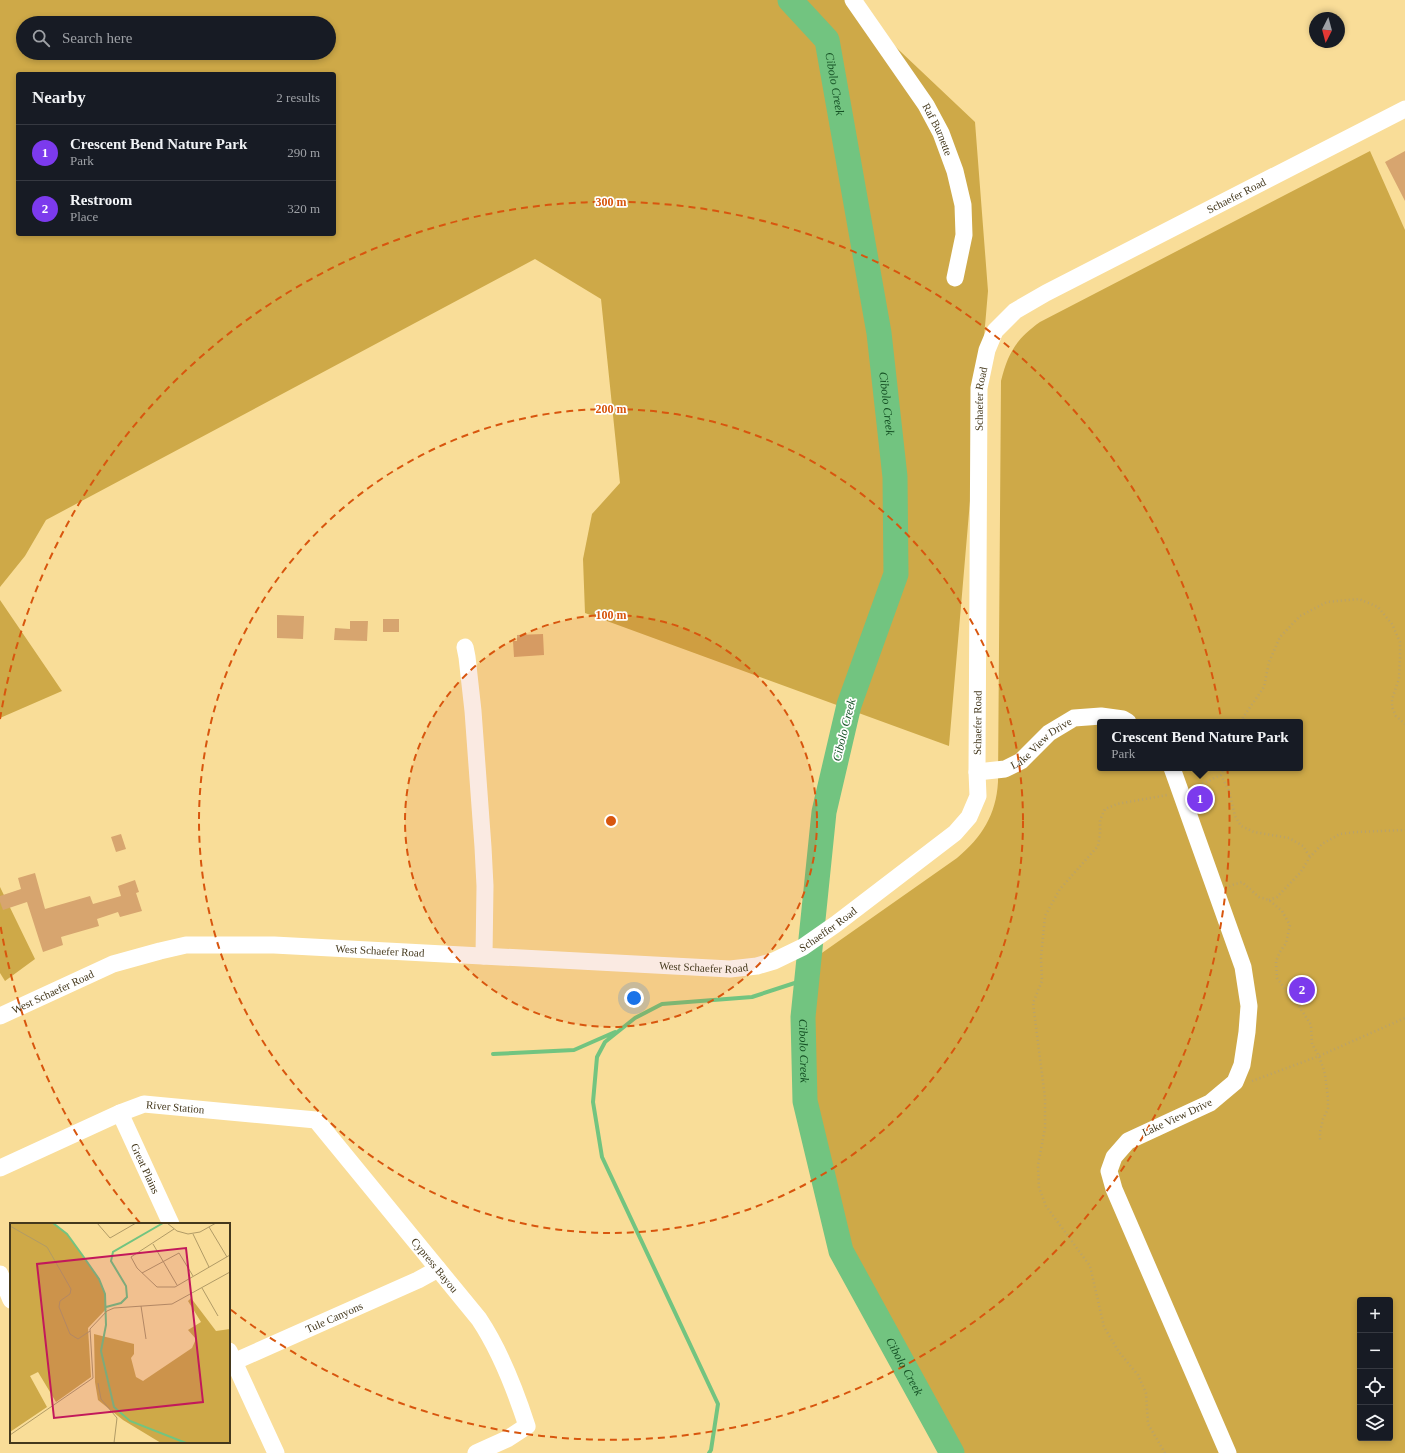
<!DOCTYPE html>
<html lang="en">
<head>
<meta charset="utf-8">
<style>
  body { margin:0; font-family:Georgia,serif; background:#242831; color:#f1f3f6 }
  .controls { position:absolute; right:12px; bottom:12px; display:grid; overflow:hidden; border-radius:4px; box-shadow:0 2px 6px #0003 }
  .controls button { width:36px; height:36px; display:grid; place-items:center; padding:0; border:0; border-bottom:1px solid #363941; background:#171b24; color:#f1f3f6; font:20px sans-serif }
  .compass { position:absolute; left:1309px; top:12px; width:36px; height:36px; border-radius:50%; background:#171b24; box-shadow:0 2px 6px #0003; rotate:186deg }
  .you { position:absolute; left:634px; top:998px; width:14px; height:14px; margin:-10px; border:3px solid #fff; border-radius:50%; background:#1a73e8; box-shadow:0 0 0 6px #1a73e833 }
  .badge { display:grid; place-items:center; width:26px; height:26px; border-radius:50%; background:#7c3aed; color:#fff; font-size:13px; font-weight:700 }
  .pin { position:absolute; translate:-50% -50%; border:2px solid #fff; box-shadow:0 1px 4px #0006 }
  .popup { position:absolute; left:1097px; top:719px; width:206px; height:52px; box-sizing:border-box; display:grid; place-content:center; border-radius:4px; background:#171b24; filter:drop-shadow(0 1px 3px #0005); font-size:13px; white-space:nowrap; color:#9ea1a6 }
  .popup b { font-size:15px; color:#f1f3f6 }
  .popup::after { content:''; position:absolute; left:50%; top:100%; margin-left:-8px; border:8px solid transparent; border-top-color:#171b24 }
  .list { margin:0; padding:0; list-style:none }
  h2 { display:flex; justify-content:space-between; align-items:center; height:52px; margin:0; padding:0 16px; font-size:17px }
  h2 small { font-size:13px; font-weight:400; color:#9ea1a6 }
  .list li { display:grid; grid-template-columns:26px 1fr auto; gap:12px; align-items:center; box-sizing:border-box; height:56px; padding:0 16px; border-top:1px solid #363941 }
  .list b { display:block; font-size:15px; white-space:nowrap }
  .list p { margin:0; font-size:13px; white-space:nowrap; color:#9ea1a6 }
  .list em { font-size:13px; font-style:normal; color:#9ea1a6 }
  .icon { flex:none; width:22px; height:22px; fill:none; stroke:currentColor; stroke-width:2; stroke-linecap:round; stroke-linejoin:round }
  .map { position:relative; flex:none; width:1405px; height:1453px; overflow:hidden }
  .search { position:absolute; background:#171b24; box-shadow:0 2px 6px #0003; left:16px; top:16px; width:320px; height:44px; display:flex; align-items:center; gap:10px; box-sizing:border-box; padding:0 14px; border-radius:22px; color:#9ea1a6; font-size:15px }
  .panel { position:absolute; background:#171b24; box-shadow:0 2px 6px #0003; left:16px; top:72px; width:320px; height:164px; border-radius:4px }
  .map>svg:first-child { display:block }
  .green { fill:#cea948; fill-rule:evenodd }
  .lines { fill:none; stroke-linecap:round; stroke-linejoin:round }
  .stream { stroke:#72c480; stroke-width:4 }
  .river { stroke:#72c480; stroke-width:25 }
  .building { fill:#d7a56f }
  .path { stroke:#b8a26c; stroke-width:2.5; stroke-dasharray:1 3; stroke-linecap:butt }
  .minor { stroke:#fff; stroke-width:17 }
  .ring { fill:none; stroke:#d8560e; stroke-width:2; stroke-dasharray:7 5 }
  .labels { text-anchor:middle; stroke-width:3.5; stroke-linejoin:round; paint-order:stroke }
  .street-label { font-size:11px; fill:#44381c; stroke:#fff }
  .water-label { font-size:12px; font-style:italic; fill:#155024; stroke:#fff }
  .inset-river { fill:none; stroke:#72c480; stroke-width:2 }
  .inset-road { fill:none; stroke:#b19b66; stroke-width:1 }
  .view { fill:#c2185b; fill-opacity:0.15; stroke:#c2185b; stroke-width:2 }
  .inset-edge { fill:none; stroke:#44381c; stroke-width:2 }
  .centre { fill:#d8560e; stroke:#fff; stroke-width:2 }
  .ring-label { font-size:12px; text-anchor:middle; font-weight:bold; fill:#d8560e; stroke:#fff; stroke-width:3.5; stroke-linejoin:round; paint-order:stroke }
</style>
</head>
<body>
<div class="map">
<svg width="1405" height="1453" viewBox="0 0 1405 1453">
  <rect width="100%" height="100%" fill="#f9dd98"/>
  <path class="green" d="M0,0H846L975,122L988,291L949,746L585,613L583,559L592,514L620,483L601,299L535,259L46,520L25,556L0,587ZM23,23H329V53H23ZM18,74H334V234H18Z
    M1370,151L1405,230V1453H952L841,1251L805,1101L803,1017L809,962L957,858C982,837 996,815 998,782L1001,381C1008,353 1016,339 1040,322ZM1100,722H1300V768H1100ZM1360,1300H1390V1438H1360Z
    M0,600L62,691L0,718Z
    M0,887L35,959L5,981L0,973Z"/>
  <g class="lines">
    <path class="stream" d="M493,1054L574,1050L615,1032
      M709,1453L711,1450L718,1404L602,1157L593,1102L597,1057L605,1042L635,1018L662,1004L752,997L807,979"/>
    <path class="river" id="s1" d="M790,0L827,40L879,333L895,477L896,574L849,705L824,812L803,1017L805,1101L841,1251L952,1453"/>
  </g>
  <path class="building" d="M1405,151V201L1385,162Z
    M277,615L304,616L303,639L277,638Z
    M383,619H399V632H383Z
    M350,621H368L367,641L334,640L335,628L350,629Z
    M543,634L544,655L514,657L513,641H517V635Z
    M121,834L126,849L116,852L111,837Z
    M35,873L45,909L90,896L93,904L121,896L118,886L135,880L139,892L136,893L142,911L120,917L118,912L97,919L99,926L61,937L63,945L43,952L27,902L3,910L0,902V896L21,889L18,878Z"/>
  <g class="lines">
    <path class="path" d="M1241,722L1244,716L1264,687L1269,662L1280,637L1300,616L1327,602L1359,599L1378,607L1392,624L1400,642V657L1399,679L1392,699V707L1396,716L1405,724
      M1221,775L1229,791L1235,816L1241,826L1254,832L1289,838L1303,846L1310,857
      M1195,787L1221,775L1224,768
      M1229,886L1242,882L1259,897L1269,900L1282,911L1290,925L1286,943L1280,952L1276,961L1277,978L1293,1000L1299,1006L1311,1025L1312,1044L1319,1056L1325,1074L1328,1098V1109L1323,1119L1320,1132V1141
      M1269,900L1277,897L1300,873L1310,857L1322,844L1340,834L1356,832L1405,830
      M1252,1081L1319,1056L1405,1018
      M1165,1453L1148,1424L1146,1393L1138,1375L1119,1352L1104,1327L1090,1266L1046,1206L1039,1188L1038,1165L1045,1128V1098L1033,1003L1042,981L1041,957L1045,916L1060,889L1098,846L1100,834V820L1105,809L1117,804L1167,795"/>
    <g class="minor">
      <path id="s2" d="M853,0L926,105L941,133L955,171L963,205L964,235L955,278"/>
      <path d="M465,647L467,657L473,711L483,847L485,886L484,956"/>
      <path d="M1172,768L1243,967L1249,1006L1247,1032L1242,1065L1235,1082L1210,1103L1128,1141L1114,1157L1109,1171L1114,1189L1228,1453"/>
      <path id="s3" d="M977,772L1005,769L1021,761L1049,733L1074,718L1101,716L1123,719L1128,722"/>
      <path id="s4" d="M0,1016L113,964L160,951L186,945H274L730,969L757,966L774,961L803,947L836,924L955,833L969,817L978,796L977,772L979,388L987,350L995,331L1015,311L1046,293L1405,109"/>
      <path id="s5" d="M120,1113L171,1224"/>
      <path id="s6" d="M0,1168L120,1113L144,1104L316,1120L479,1319C501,1352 515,1389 527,1426L507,1439L476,1453"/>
      <path d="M0,1274L11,1300"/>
      <path d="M229,1351L276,1453"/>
      <path id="s7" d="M229,1364L418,1280L438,1269"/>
    </g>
  </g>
  <circle cx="611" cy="821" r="206" fill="#d8560e" fill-opacity=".12"/>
  <g class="ring">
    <circle cx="611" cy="821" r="206"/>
    <circle cx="611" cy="821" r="412"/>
    <path d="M140 1223A619 619 0 0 1 0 923M0 719A619 619 0 1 1 230 1309"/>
  </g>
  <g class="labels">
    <g class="street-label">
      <text dy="4" stroke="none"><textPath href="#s2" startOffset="155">Raf Burnette</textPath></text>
      <text dy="4" stroke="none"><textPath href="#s4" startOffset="1801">Schaefer Road</textPath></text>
      <text dy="4" stroke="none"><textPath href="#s4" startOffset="1453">Schaefer Road</textPath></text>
      <text dy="4" stroke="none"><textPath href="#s4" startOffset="1129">Schaefer Road</textPath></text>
      <text dy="4" stroke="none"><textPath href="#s3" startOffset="73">Lake View Drive</textPath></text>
      <text dy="4" stroke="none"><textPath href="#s4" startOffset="852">Schaeffer Road</textPath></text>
      <text dy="4" stroke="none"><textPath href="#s4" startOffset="394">West Schaefer Road</textPath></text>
      <text dy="4" stroke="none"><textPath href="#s4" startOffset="718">West Schaefer Road</textPath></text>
      <text dy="4" stroke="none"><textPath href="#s4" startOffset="58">West Schaefer Road</textPath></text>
      <text dy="4" stroke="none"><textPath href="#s6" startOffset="189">River Station</textPath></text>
      <text transform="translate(1177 1117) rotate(-25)" y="4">Lake View Drive</text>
      <text dy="4" stroke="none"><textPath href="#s5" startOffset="61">Great Plains</textPath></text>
      <text dy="4" stroke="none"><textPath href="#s6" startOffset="518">Cypress Bayou</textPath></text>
      <text dy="4" stroke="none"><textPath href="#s7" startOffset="115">Tule Canyons</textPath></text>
    </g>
    <g class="water-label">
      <text dy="4" stroke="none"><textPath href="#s1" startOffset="99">Cibolo Creek</textPath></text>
      <text dy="4" stroke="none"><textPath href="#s1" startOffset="423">Cibolo Creek</textPath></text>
      <text transform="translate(844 730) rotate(-76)" y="4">Cibolo Creek</text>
      <text dy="4" stroke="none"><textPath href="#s1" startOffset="1083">Cibolo Creek</textPath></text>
      <text dy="4" stroke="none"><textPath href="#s1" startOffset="1419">Cibolo Creek</textPath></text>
    </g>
  </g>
  <g transform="translate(10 1223)">
    <rect width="220" height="220" fill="#f9dd98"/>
    <path d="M0,0H43L57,11L89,56L95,71L96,86L78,105L81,154L46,179L28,149L20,153L37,184L0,209ZM181,75L206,108L220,106V220H151L113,197L88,177L85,159L84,111L124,121V131L121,135L126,154L133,158L182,125L186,116L178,107L191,99L178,78Z" fill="#cea948"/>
    <path class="inset-river" d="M43,0L57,11L73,33L89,56L95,71L96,102L91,128L104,184L120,198L176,220M96,84L111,80L117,74L116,63L101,38L103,29L153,0"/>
    <path class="inset-road" d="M87,0L100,15L126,0M157,0L167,8L178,11L190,9L206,0M0,3L37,24L61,66L60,71L50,78L49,84L60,111L68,116L80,108M199,4L217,34M164,6L121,34L127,45L147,64H165L220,32M183,11L199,44M143,21L167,62M132,50L169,30L183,53M192,65L208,93M131,83L136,116M88,160L91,176L107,195L104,220M0,212L83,155L80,106L97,88L104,85L162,81L220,49"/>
    <path class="view" d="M176,25L193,179L44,195L27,41Z"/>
    <rect width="220" height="220" class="inset-edge"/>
  </g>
  <circle cx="611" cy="821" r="6" class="centre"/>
  <g class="ring-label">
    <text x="611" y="206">300 m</text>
    <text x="611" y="413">200 m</text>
    <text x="611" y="619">100 m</text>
  </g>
</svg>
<div class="controls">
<button>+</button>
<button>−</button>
<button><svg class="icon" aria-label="locate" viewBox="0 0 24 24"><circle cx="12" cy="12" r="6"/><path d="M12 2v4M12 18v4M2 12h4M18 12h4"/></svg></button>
<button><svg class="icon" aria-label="layers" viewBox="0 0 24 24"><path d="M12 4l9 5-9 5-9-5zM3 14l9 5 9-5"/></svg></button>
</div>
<svg class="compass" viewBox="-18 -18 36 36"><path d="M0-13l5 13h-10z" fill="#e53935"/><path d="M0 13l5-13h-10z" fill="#9ea1a6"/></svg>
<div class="you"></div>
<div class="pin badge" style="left:1200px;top:799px">1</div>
<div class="popup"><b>Crescent Bend Nature Park</b>Park</div>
<div class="pin badge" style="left:1302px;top:990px">2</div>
<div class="search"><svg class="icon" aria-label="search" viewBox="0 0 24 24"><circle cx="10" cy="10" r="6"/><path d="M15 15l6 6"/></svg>Search here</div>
<section class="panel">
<h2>Nearby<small>2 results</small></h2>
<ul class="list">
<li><span class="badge">1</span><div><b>Crescent Bend Nature Park</b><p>Park</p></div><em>290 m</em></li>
<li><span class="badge">2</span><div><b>Restroom</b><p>Place</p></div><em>320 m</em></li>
</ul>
</section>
</div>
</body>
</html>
